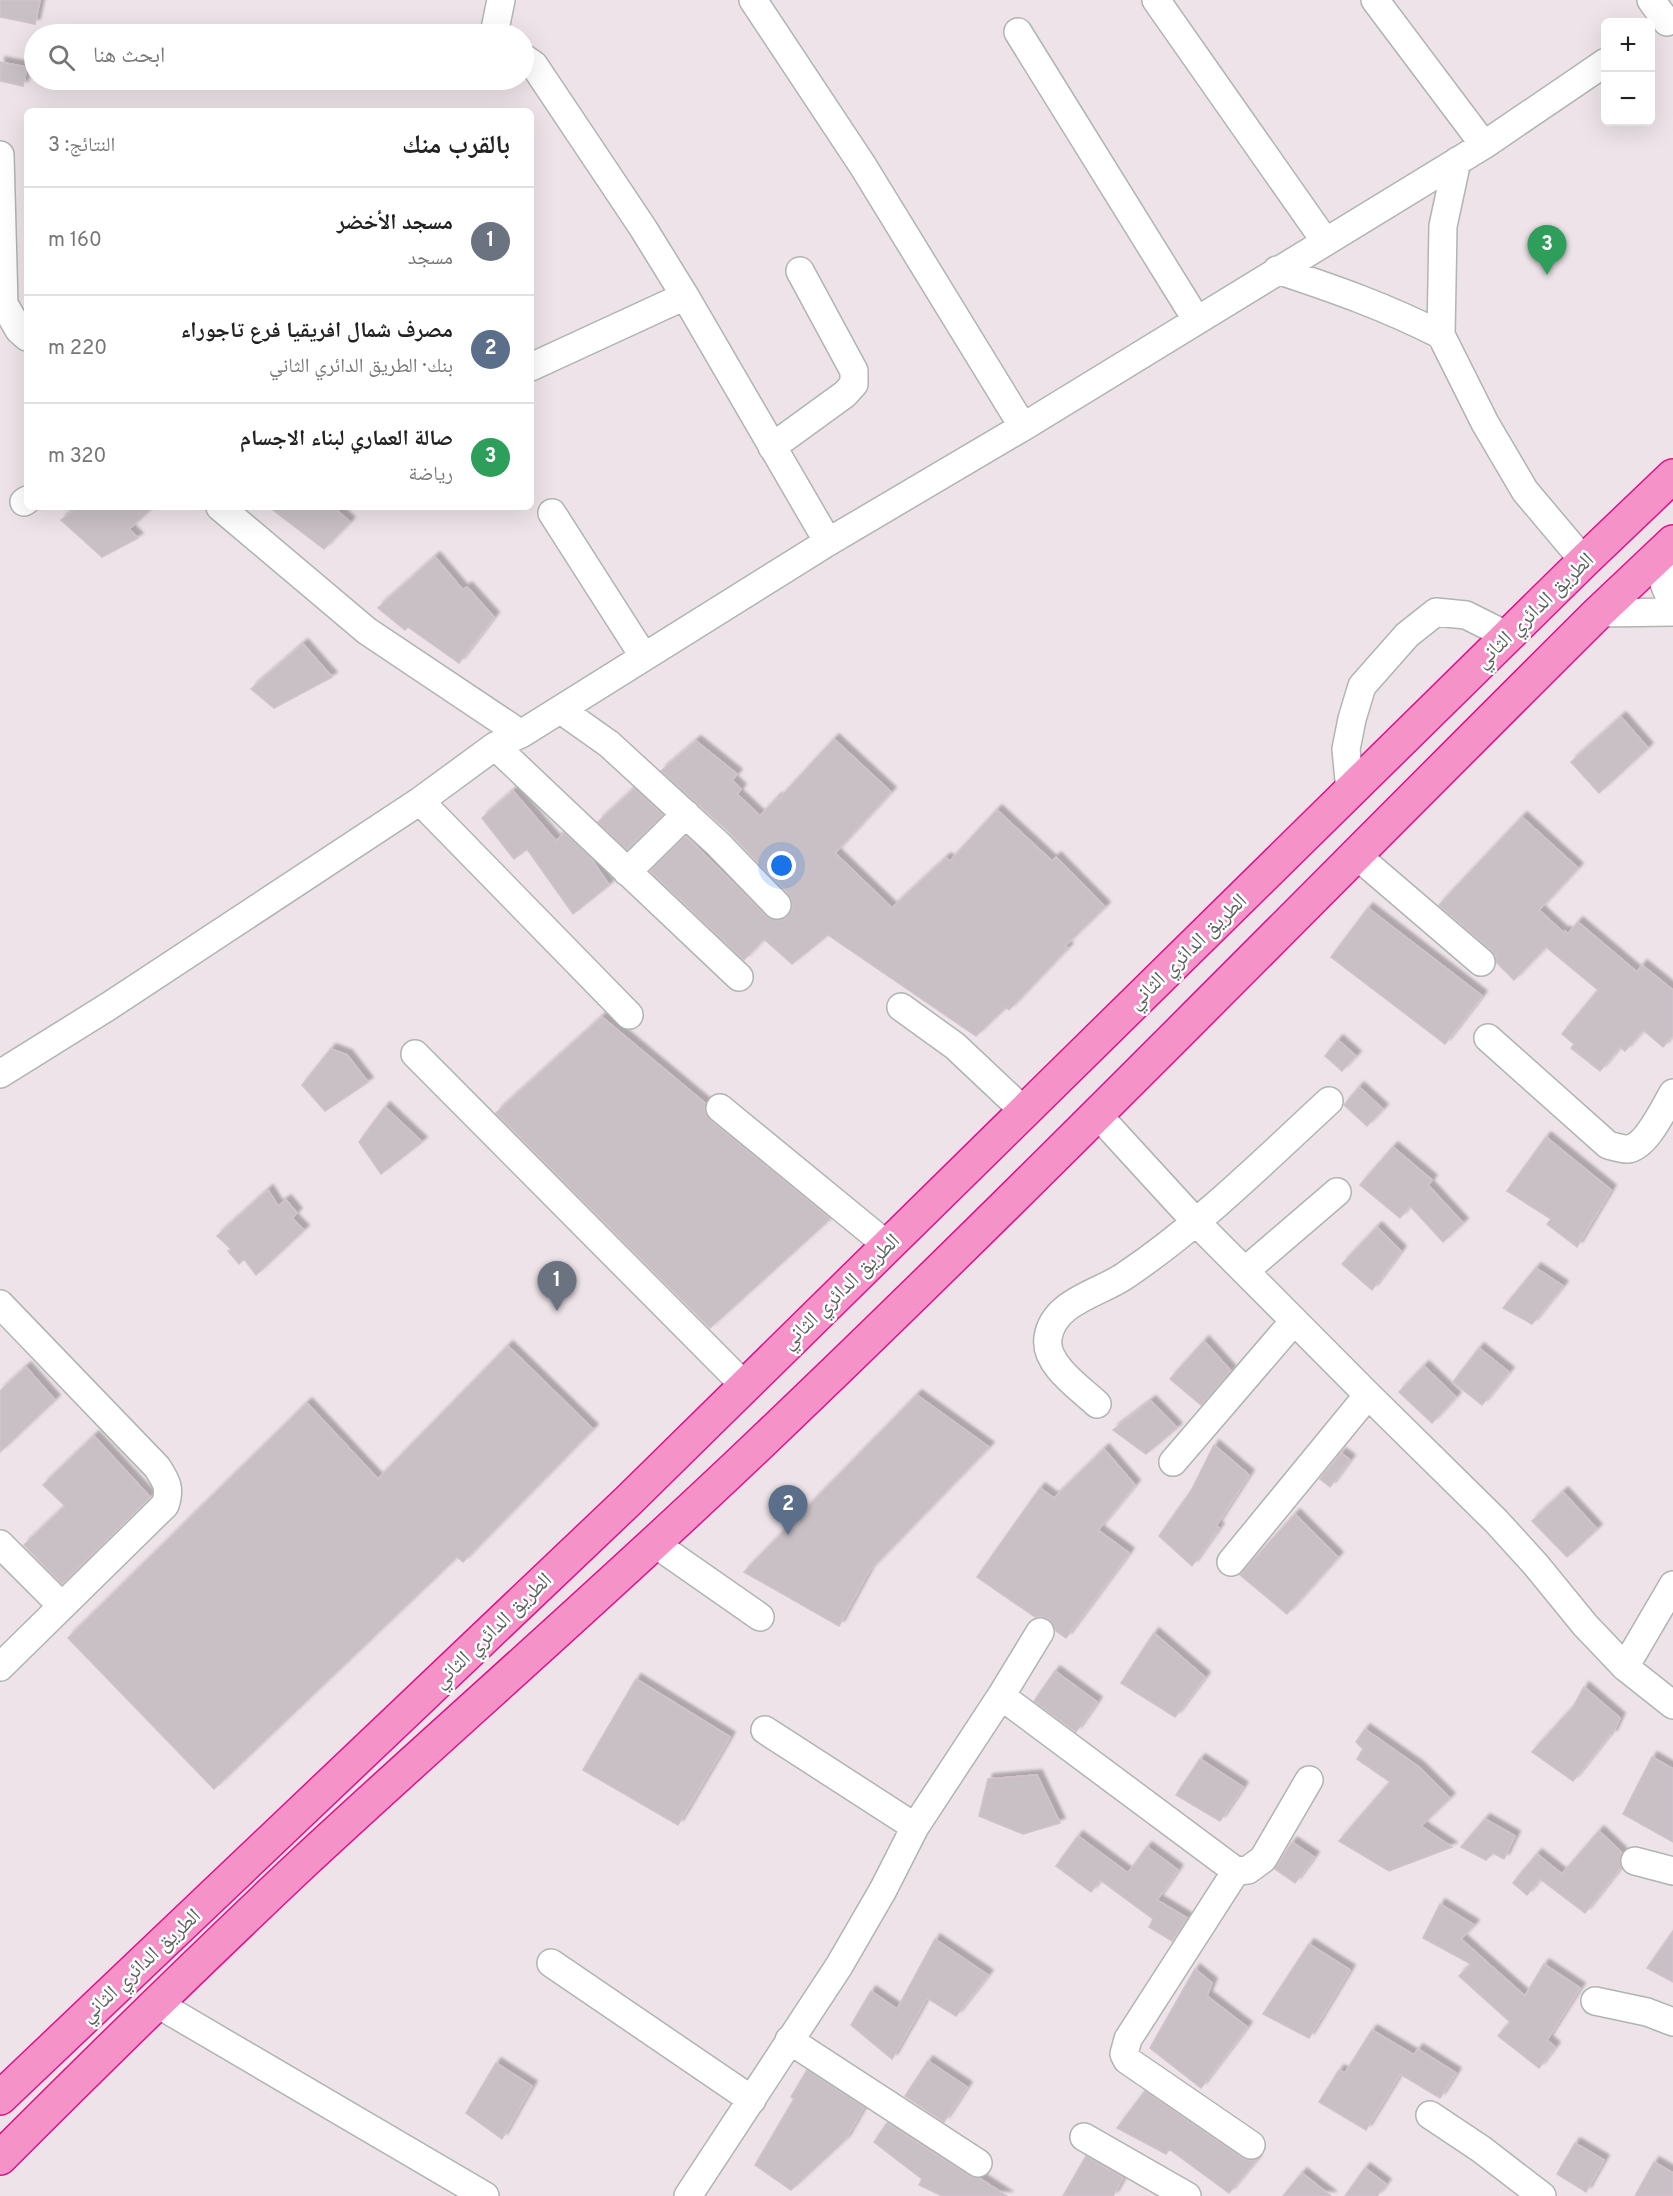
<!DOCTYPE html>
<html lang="ar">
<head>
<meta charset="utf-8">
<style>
  body { margin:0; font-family:Overpass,"Noto Naskh Arabic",sans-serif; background:#f6f6f6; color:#222; direction:rtl }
  .controls { position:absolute; right:18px; top:18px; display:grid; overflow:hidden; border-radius:9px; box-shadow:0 6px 24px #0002 }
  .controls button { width:54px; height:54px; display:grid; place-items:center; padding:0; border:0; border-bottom:2px solid #e0e0e0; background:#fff; color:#222; font:30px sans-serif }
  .you { position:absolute; left:782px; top:866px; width:21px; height:21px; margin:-15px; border:4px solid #fff; border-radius:50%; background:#1a73e8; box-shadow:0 0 0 9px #1a73e833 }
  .badge { display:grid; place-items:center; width:39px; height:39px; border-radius:50%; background:#bb3adc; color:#fff; font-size:20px; font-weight:700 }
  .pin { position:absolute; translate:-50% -50px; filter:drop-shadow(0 2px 3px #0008) }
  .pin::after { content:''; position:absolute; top:32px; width:21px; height:18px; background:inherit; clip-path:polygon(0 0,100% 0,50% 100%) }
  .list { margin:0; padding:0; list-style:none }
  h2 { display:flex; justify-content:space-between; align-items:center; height:78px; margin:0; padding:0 24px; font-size:26px }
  h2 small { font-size:20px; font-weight:400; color:#767676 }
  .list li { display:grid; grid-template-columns:39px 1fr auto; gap:18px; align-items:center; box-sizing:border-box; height:108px; padding:0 24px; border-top:2px solid #e0e0e0 }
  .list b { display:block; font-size:22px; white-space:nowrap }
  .list p { margin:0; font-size:20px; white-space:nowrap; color:#767676 }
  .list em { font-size:20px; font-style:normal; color:#767676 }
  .icon { flex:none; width:33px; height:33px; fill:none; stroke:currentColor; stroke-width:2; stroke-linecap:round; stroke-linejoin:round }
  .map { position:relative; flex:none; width:1673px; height:2196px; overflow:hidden; direction:ltr }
  .search { position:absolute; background:#fff; box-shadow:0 6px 24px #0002; left:24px; top:24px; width:510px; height:66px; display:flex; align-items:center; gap:15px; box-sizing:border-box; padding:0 21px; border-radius:33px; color:#767676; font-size:22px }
  .panel { position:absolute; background:#fff; box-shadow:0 6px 24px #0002; left:24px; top:108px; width:510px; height:402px; border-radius:9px; direction:rtl }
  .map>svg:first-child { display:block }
  .building { fill:#c8c0c5; stroke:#d1c2cb; stroke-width:1.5; filter:url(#shadow) }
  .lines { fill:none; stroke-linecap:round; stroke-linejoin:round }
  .minor-casing { stroke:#afb5b1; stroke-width:30 }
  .highway-casing { stroke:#df118c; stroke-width:36 }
  .minor { stroke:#fff; stroke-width:27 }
  .highway { stroke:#f592c7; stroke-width:33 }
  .labels { text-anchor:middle; stroke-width:5; stroke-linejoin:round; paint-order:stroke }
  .street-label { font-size:21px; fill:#5b635d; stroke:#fff }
</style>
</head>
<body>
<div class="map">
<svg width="1673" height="2196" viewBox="0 0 1673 2196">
  <defs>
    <filter id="shadow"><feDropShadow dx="5" dy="-5" stdDeviation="1.5" flood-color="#0004"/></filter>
  </defs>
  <rect width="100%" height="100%" fill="#ede3e8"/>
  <path class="building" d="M0,0H40L35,24L0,17Z
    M0,62L27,67L23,86L0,81Z
    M79,507H153L129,529L138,538L102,557L61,520Z
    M269,507H333L350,522L324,549Z
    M435,557L463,590L467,587L494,617L459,663L408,627L405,630L378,608Z
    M303,644L332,677L274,708L251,689Z
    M1621,717L1648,748L1599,793L1571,762Z
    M834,739L891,792L835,853L892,908L946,858L950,861L997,810L1052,861L1056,857L1105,907L1065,946L1068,948L1009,1010L1006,1007L976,1036L828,935L792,964L764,939L744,960L650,871L686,836L766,916L773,920H781L787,917L792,909V901L788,894L729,832L661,771L696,741L737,774L732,780L741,789L737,794L760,816L777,798L778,800Z
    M634,789L663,815L627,850L598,822Z
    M513,791L556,841L564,833L590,857L609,885L573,914L527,849L514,859L482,818Z
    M1522,817L1578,868L1539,910L1564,933L1565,931L1568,934L1578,922L1637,972L1642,965L1673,990V1035L1663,1047L1643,1030L1625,1051L1620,1047L1600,1071L1571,1048L1574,1044L1562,1034L1598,990L1546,947L1514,980L1496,962V956L1491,950L1439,905Z
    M1368,908L1482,996L1445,1044L1331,957Z
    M602,1017L705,1103V1113L710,1120L830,1219L710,1328L496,1113Z
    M1338,1040L1356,1056L1342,1071L1325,1056Z
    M331,1049L347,1055L368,1082L325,1111L302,1085Z
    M1359,1087L1383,1109L1367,1126L1344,1105Z
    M385,1107L422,1142L381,1174L359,1142Z
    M1546,1137L1611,1190L1577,1247L1547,1224L1551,1219L1507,1191Z
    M1393,1147L1432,1180L1428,1185L1463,1223L1443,1242L1410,1206L1400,1218L1360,1185Z
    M268,1190L278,1206L286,1200L297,1213L292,1218L304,1230L256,1275L244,1259L239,1264L228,1251L231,1249L217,1236Z
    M1377,1227L1401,1251L1372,1290L1342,1264Z
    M1536,1268L1563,1286L1532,1324L1503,1308Z
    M1204,1341L1231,1371L1201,1405L1170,1379Z
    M508,1346L593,1429L463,1562L457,1557L214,1789L68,1638L307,1403L378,1479Z
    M1479,1348L1509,1372L1482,1405L1453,1382Z
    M1424,1366L1456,1397L1432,1423L1399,1392Z
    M26,1367L55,1400L0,1452V1391Z
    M917,1395L989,1447L869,1571L839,1626L744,1572Z
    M1151,1401L1177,1428L1146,1454L1113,1430Z
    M94,1436L150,1497L62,1584L24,1545L65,1506L43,1485Z
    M1214,1445L1249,1475L1216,1526L1219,1528L1192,1566L1159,1536L1191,1491Z
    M1104,1449L1135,1485L1098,1530L1129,1553L1066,1638L1056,1631L1053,1624L1049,1619L1041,1616L1035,1617L977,1577L1040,1488L1054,1498Z
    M1341,1453L1350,1460L1330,1487L1320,1479Z
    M1563,1492L1597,1529L1567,1557L1532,1521Z
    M1295,1514L1338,1557L1287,1614L1240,1575Z
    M1154,1633L1205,1677L1175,1717L1121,1683Z
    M1055,1671L1097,1702L1076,1732L1034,1701Z
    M636,1679L730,1737L678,1825L583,1770Z
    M1584,1687L1620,1718L1612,1735L1610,1734L1573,1781L1532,1752L1573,1707Z
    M1365,1729L1419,1767L1450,1798L1421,1826L1452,1847L1389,1871L1339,1841L1390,1782L1357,1759L1363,1749L1356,1742Z
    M1652,1757L1673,1769V1842L1623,1814Z
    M1200,1759L1243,1787L1220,1821L1176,1795Z
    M1037,1775L1060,1823L1023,1834L979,1816L988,1779Z
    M1485,1819L1515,1836L1504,1859L1493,1853L1486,1860L1461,1847Z
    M1599,1831L1622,1853L1620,1858L1621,1867L1585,1913L1540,1879L1527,1895L1513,1883L1537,1854L1562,1874Z
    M1078,1836L1128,1873L1147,1847L1178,1870L1157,1900L1187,1918L1172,1941L1149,1927L1153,1919L1100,1880L1091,1892L1056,1866Z
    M1292,1842L1314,1857L1295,1883L1275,1869Z
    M1440,1904L1474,1925L1461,1939L1525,1996L1544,1964L1580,1988L1547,2040L1555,2047L1539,2068L1498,2036L1510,2022L1459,1976L1471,1964L1423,1938Z
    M1673,1931V1982L1647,1968Z
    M935,1939L988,1975L956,2016L927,1998L892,2059L851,2025L871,1991L897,2009Z
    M1309,1944L1350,1970L1309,2038L1263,2014Z
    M1195,1969L1212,1983L1207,1996L1247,2027L1201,2088L1150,2048Z
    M1372,2030L1414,2055L1418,2049L1456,2073L1440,2098L1400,2074L1366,2130L1319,2102L1339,2070L1345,2073Z
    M928,2061L967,2087L944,2122L905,2096Z
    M496,2063L532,2086L502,2139L466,2113Z
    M807,2070L864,2107L845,2140L791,2190L755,2165L794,2099L791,2097Z
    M1145,2091L1242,2158L1249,2161L1256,2160L1229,2193L1169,2149L1166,2154L1117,2128Z
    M887,2123L969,2176L979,2178L1007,2196H942L919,2185L922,2179L874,2142Z
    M1575,2143L1604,2160L1586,2192L1557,2174Z
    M1086,2156L1123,2178L1113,2196H1063Z
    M1654,2162L1673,2173V2196H1635Z
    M1365,2168L1386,2184L1377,2196H1345Z
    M1302,2173L1331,2196H1283Z"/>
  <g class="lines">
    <g class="minor-casing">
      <path id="minor" d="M753,0L863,166L1023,427
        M1156,0L1325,241
        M1375,0L1484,145
        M1651,0L1667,22
        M1018,32L1196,319
        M494,34L501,0
        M524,58L534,65L643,228L685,296L828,542
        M0,155L4,304L19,330L27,337
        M1457,161L1443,226L1441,335L1485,423L1525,491L1584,561
        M1277,270C1335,289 1386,307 1441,335
        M531,367L685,296
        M772,447L845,394L854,384V371L800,271
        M24,502L27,500
        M220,507L367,631L521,734
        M552,513L644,657
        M1673,547C1670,550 1665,554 1663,558C1657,573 1667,591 1673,604
        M1598,613L1673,612
        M561,710L609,744L718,844L777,905
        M495,746L739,977
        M1350,791L1346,749L1352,719L1362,686L1407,635L1436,612L1466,615L1508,636
        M420,801L629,1015
        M1355,854L1481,962
        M627,872L686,814
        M901,1007L955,1046L1024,1111
        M1488,1038L1608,1145C1613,1146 1621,1149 1627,1149C1646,1148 1664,1108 1673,1093
        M415,1054L744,1385
        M0,1074L109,1006L420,801L495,746L521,734L828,542L1023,427L1484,145L1606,62
        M720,1108L887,1245
        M1097,1114L1195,1221L1368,1395L1496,1521L1536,1565L1585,1625L1625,1667L1673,1705
        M1245,1271L1337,1192
        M0,1304L157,1467C166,1481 171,1488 165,1505L0,1667
        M1097,1404C1080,1388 1044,1364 1048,1338C1053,1301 1101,1293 1126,1275C1200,1225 1264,1161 1329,1101
        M1173,1462L1294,1321
        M654,1543L760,1617
        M0,1544L62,1606
        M1231,1562L1368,1395
        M1625,1667L1673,1585
        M1001,1696L1236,1871L1248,1870L1263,1859L1309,1780
        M765,1730L915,1827
        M1635,1861L1673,1871
        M1236,1871L1128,2039L1124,2054L1127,2060L1251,2145
        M551,1963L752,2100
        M1595,2001L1647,2012L1673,2022
        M156,2003L485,2196
        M789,2040L978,2163
        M1430,2115L1481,2149L1542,2196
        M1084,2137L1187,2196
        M688,2196L839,1966L883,1890L915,1827L1001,1696L1040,1632"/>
    </g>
    <g class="highway-casing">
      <path id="highway" d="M0,2098L628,1501L1584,561L1673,476
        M0,2158C100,2058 201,1959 304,1862C457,1720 615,1583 765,1439C1048,1169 1321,888 1598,613L1673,542"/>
    </g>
    <use href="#minor" class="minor"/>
    <use href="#highway" class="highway"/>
  </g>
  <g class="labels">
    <g class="street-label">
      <text transform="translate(1534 610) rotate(-44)" y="7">الطريق الدائري الثاني</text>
      <text transform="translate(1187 951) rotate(-44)" y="7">الطريق الدائري الثاني</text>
      <text transform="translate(840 1291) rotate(-44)" y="7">الطريق الدائري الثاني</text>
      <text transform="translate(492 1630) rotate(-44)" y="7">الطريق الدائري الثاني</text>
      <text transform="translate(140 1965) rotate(-43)" y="7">الطريق الدائري الثاني</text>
    </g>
  </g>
</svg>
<div class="controls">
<button>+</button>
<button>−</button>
</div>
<div class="you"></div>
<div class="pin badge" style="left:557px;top:1311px;background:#6b7280">1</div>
<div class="pin badge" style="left:788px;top:1535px;background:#5c6f8a">2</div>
<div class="pin badge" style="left:1547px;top:275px;background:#2e9e5b">3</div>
<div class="search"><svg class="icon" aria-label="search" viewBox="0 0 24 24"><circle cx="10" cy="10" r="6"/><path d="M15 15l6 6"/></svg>ابحث هنا</div>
<section class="panel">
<h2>بالقرب منك<small>النتائج: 3</small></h2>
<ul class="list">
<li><span class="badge" style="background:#6b7280">1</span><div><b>مسجد الأخضر</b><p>مسجد</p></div><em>160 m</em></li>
<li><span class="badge" style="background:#5c6f8a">2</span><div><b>مصرف شمال افريقيا فرع تاجوراء</b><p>بنك · الطريق الدائري الثاني</p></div><em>220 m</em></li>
<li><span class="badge" style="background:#2e9e5b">3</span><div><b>صالة العماري لبناء الاجسام</b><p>رياضة</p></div><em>320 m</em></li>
</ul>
</section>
</div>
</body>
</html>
